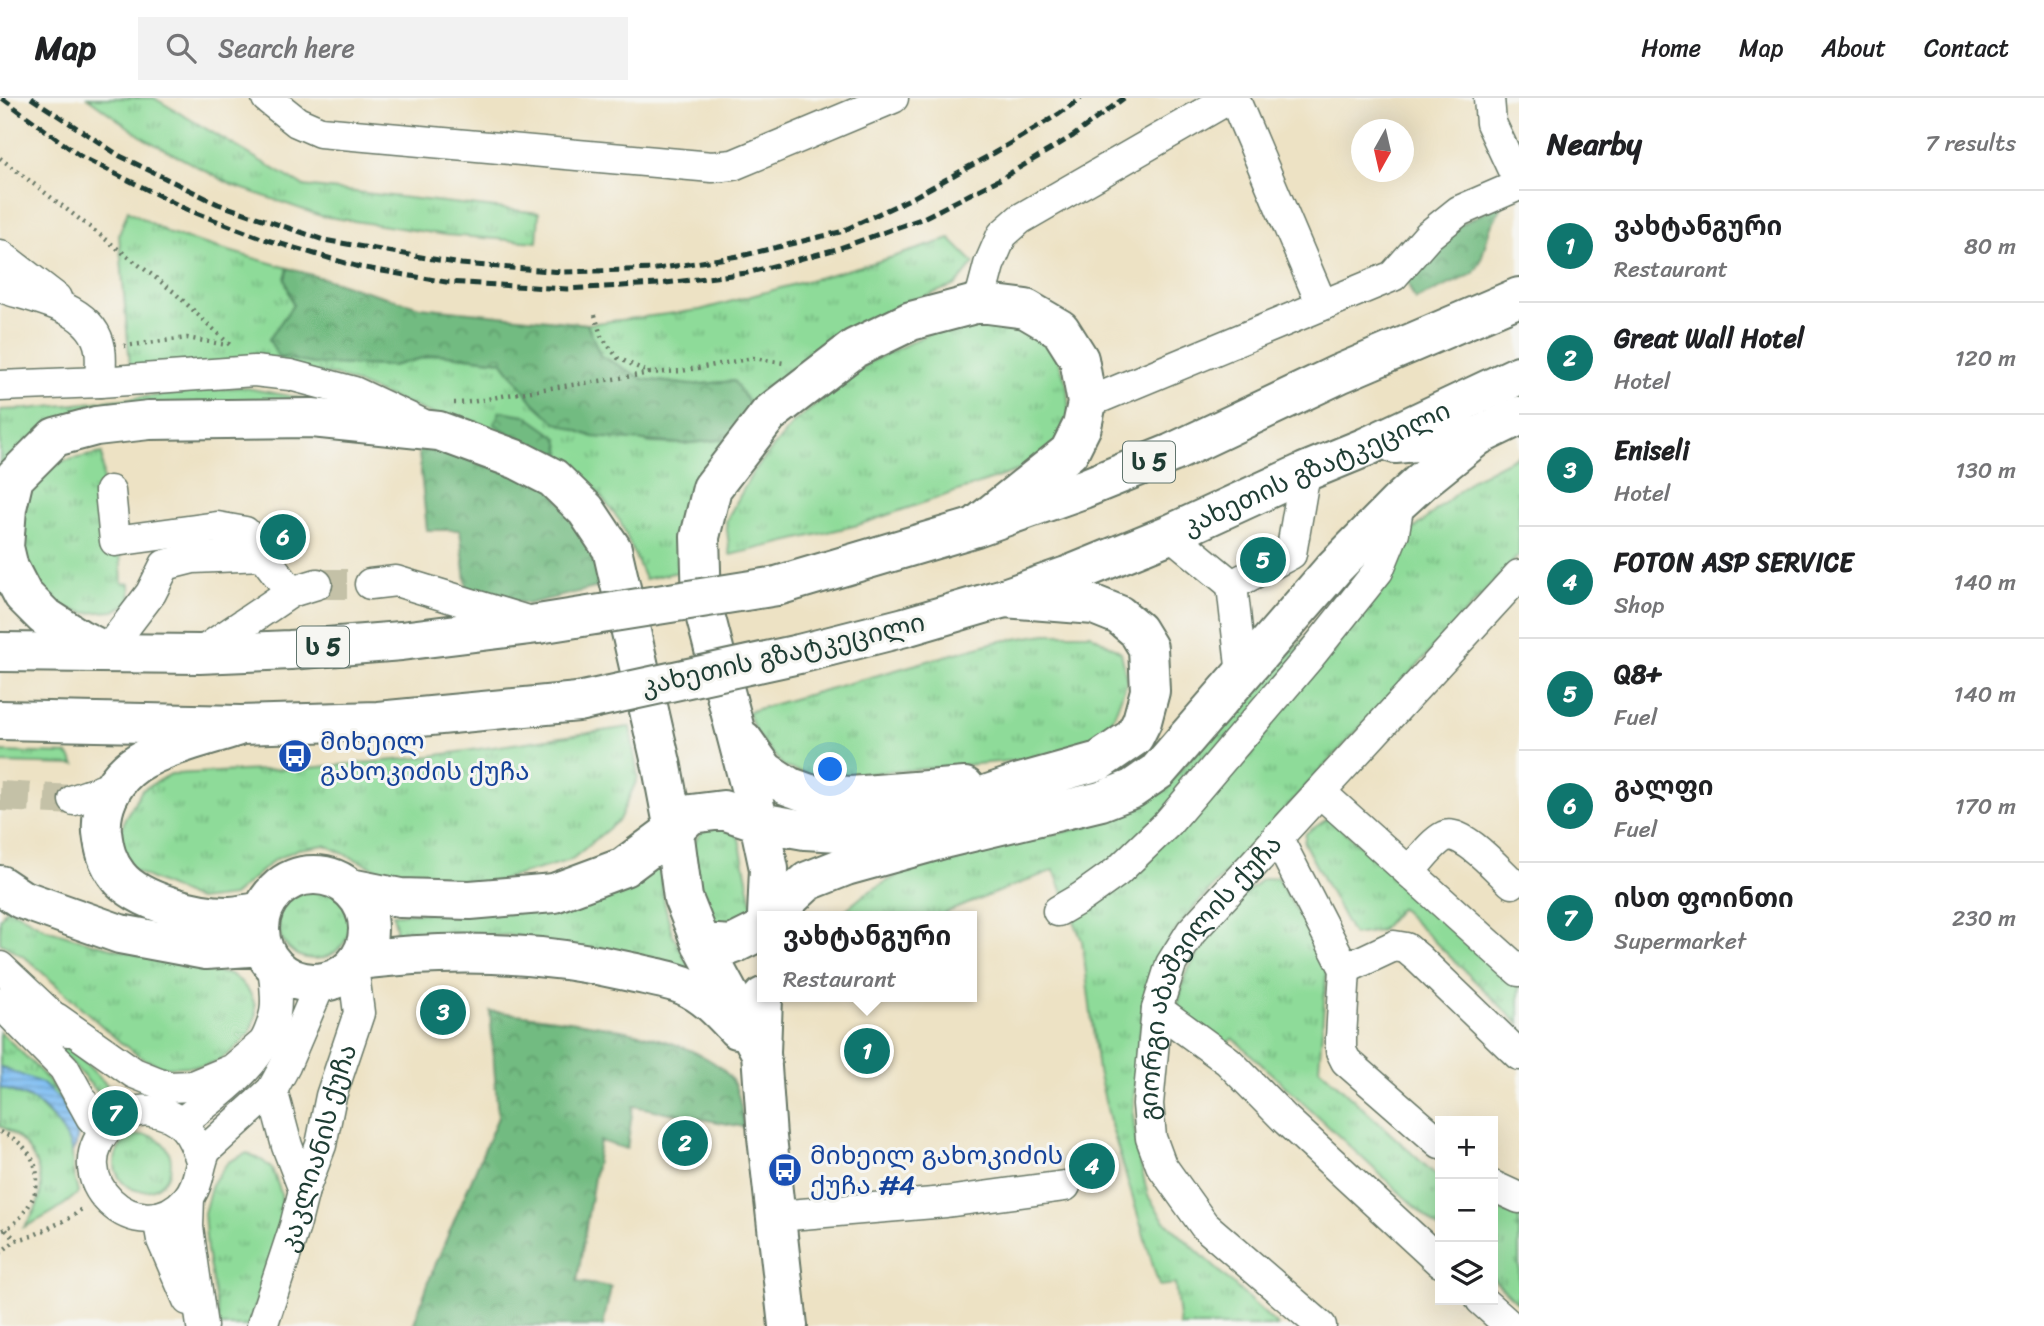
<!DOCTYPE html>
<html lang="en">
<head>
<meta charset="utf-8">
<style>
  body { margin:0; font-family:Sriracha,"Noto Sans Georgian",sans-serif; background:#f2f2f2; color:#202124 }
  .controls { position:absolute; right:21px; bottom:21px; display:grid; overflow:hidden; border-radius:0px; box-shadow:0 7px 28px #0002 }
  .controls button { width:63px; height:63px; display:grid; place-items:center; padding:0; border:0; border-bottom:2px solid #e0e0e0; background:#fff; color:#202124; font:35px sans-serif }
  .compass { position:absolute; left:1351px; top:21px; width:63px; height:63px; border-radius:50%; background:#fff; box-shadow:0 7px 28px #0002; rotate:188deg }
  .you { position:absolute; left:831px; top:672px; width:24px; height:24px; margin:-18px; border:5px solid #fff; border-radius:50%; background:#1a73e8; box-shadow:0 0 0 10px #1a73e833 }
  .badge { display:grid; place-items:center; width:46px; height:46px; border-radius:50%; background:#0f766e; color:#fff; font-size:23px; font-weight:700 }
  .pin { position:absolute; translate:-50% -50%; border:4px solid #fff; box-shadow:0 2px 7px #0006 }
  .popup { position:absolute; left:757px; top:813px; width:220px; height:91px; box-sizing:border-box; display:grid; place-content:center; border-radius:0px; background:#fff; filter:drop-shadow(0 2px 5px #0005); font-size:23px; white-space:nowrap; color:#757577 }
  .popup b { font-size:26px; color:#202124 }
  .popup::after { content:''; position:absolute; left:50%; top:100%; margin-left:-14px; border:14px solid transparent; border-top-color:#fff }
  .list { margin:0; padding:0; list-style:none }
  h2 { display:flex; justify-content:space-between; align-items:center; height:91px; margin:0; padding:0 28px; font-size:30px }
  h2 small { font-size:23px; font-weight:400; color:#757577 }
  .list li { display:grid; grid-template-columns:46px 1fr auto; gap:21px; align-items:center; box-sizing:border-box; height:112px; padding:0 28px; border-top:2px solid #e0e0e0 }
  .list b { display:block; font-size:26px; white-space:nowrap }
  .list p { margin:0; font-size:23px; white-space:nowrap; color:#757577 }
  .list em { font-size:23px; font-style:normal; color:#757577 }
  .icon { flex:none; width:38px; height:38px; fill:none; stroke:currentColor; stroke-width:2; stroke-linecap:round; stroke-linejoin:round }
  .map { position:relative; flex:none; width:1519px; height:1228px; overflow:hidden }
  header { display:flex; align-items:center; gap:42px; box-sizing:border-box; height:98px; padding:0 35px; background:#fff; border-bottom:2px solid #e0e0e0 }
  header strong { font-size:33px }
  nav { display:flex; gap:38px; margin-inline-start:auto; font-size:24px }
  .search { width:490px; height:63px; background:#f2f2f2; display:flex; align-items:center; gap:18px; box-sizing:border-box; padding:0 24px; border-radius:0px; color:#757577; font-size:26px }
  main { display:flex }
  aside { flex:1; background:#fff }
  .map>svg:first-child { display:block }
  .grass { fill:url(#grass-tufts); stroke:#568c66; stroke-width:2 }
  .forest { fill:url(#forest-crowns); stroke:#487c5a; stroke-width:2 }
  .water { fill:url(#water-rules); stroke:#4f7e94; stroke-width:2 }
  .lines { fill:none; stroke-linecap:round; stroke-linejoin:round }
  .minor-tunnel { stroke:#c4c1a7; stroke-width:30; stroke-dasharray:30 15; stroke-linecap:butt }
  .minor-casing { stroke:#677766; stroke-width:33 }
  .major-casing { stroke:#677766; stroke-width:42 }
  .highway-casing { stroke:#677766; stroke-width:42 }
  .path { stroke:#677766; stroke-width:4.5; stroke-dasharray:2 5; stroke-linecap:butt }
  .minor { stroke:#fff; stroke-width:30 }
  .major { stroke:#fff; stroke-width:38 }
  .highway { stroke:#fff; stroke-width:38 }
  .rail { stroke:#1f3d34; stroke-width:5; stroke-dasharray:10 5; stroke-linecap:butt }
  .highway-bridge-casing { stroke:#677766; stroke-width:42; stroke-linecap:butt }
  .highway-bridge { stroke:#fff; stroke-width:38 }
  .labels { text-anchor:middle; stroke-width:6; stroke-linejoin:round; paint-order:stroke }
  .shield { fill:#f6f6f2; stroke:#60746d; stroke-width:2 }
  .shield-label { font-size:24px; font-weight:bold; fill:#1f3d34 }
  .street-label { font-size:26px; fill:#1f3d34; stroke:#f6f6f2 }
  .transit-label { font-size:26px; fill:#164399; stroke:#f6f6f2; text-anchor:start }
</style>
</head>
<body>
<header>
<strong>Map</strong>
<div class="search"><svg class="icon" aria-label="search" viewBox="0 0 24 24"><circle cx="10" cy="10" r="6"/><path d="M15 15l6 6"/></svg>Search here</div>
<nav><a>Home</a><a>Map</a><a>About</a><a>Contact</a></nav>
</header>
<main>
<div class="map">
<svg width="1519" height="1228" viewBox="0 0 1519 1228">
  <defs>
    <pattern id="grass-tufts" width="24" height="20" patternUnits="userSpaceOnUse" patternTransform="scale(1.75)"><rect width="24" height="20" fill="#8edb99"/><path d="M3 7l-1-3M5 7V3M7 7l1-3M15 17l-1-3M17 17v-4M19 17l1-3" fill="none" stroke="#73b37e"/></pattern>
    <pattern id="forest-crowns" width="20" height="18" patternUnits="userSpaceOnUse" patternTransform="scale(1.75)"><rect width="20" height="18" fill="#72bb81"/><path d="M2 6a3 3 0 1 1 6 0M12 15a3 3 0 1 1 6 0" fill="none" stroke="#5d996a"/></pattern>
    <pattern id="water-rules" width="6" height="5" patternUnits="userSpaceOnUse" patternTransform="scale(1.75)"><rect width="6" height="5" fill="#7fbef3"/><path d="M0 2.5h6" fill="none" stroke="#679cc6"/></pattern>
  </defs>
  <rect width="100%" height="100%" fill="#f6f6f2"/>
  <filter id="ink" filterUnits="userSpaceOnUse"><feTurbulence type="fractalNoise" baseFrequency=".0143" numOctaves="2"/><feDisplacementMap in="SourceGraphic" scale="14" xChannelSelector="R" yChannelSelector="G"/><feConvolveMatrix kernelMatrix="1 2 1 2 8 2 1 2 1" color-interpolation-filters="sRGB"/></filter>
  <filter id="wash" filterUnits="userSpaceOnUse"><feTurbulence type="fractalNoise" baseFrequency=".00686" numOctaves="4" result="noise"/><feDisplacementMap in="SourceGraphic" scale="28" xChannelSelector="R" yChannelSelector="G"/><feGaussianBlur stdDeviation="1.57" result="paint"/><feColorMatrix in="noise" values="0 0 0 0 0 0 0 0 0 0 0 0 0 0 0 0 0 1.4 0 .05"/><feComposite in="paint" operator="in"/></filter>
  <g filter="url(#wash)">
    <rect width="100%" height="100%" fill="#ede2c4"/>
    <path class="grass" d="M88,0H154L303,88L539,115L537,144L446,137L321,118L232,87L145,41Z
      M128,112L170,136L288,170L285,181L293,207L269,241L392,268L438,256L502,263L534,305L650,345L682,346L736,340L688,472L645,481L620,423L591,386L515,349L335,277L130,268L119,137Z
      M950,141L974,165L956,187L898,208L820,250L782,285L755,314L733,283L690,287L643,281L600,257L587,226L700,212L883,162Z
      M977,223L1023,225L1055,251L1067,287L1070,328L1055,360L858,427L730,457L726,423L753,374L794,324L870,264L932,234Z
      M241,289L327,305L154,310L0,377V312L27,311Z
      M102,355L105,447L120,455L122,485L130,486L131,504L114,513L86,515L68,511L46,500L30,483L15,429L32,382L63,363Z
      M1519,357V457L1187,817L1158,857L1147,888L1137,955L1133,1017L1137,1051L1148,1098L1164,1122L1278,1228H1180L1175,1186L1159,1188L1111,1027L1098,973L1082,843L1054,772L937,818H838L865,796L900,776L955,760L1085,729L1126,715L1172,681L1235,612L1393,449L1473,381Z
      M1046,536H1090L1121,554L1127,583L1114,618L1102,638L1079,652L1042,660L821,680L784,669L758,638L747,614L995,544Z
      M630,629L638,679L619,722L571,762L494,784L429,789L383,774L325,747L298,751L274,762L233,798L198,802L132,772L120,741L125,720L142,692L171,676L308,670L417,660Z
      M0,654L68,656L75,667L0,665Z
      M1329,720L1519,886V926L1400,810L1380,833L1353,837L1304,745L1306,735Z
      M718,729L734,734L739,741L752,806V815L727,835L706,823L693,749C697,736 704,730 718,729Z
      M659,762L664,803L672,836L692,873L508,837L440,841L395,845L396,830L393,816L564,808L603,799Z
      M1277,779L1327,866L1319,970L1440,1081V1132L1233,940L1221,950L1177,911L1185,877L1222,816L1261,782Z
      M278 825a36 36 0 1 1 72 0a36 36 0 1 1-72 0Z
      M7,809L46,831L92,845L183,868L232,877L241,884L250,895L255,907L256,918L249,936L236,950L218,963L202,968L164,969L144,961L121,945L26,860L0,845V821Z
      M0,884L18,897L111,991L102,999L15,902L0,891Z
      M0,934C33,965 62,990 78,1034L60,1002L6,970L0,969Z
      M0,989L35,1003L56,1024L69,1042L72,1054L73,1074L78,1095C62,1110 44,1120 24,1129C28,1123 33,1117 36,1110C50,1078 30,1042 0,1028Z
      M115 1065a28 28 0 1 1 56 0a28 28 0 1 1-56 0Z
      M247,1055L263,1063L272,1071L281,1095L283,1117L270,1169L248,1228H220L207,1153L204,1115L212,1086L228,1064Z
      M1493,1111L1519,1117V1206L1493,1181Z"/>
    <path class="forest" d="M1505,103L1490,130L1480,165L1473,176L1415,202L1406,182L1460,127Z
      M288,170L420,209L587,226L600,257L643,281L690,287L734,283L755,314L736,340L682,346L593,339L555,324L534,305L502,263L438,256L392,268L313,266L278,259L269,241L293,207L285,181Z
      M500,313L525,317L558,340L561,355C535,354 515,339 494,326Z
      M418,346L548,387L594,449L603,488L528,506L467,491L460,432H427Z
      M490,913C546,920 707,933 734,986C740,996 742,1017 744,1029L633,1008L627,1051L600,1043L577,1184L611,1189L603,1228H413L431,1177L498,1019Z"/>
    <path class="water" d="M0,969L42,985L60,1002L78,1034L76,1047L72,1054C67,1035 52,1016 36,1004C27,997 11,994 0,989Z"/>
  </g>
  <g filter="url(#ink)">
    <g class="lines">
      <path class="minor-tunnel" d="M317,486H370
        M0,698L74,702"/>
      <g class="minor-casing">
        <g id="minor">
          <path d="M267,0L297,24L320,34L712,69L733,67L893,0"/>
          <path d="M1234,0L1322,207"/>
          <path d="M1489,0L1491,25L1519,85"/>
          <path d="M0,157L56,200"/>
          <path d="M0,189C35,201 93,208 100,251C102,262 100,274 100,284"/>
          <path d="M979,205L989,167L1002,137L1020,121L1230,0"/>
          <path d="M0,288L100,284L254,273L290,277L354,294L420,325"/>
          <path d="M1087,305L1393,178L1429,137L1459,113L1519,87"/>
          <path d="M110,393L115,443L217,429L245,434L291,494"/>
          <path d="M1170,436L1232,487L1291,456L1305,374"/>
          <path d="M370,486L396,483L531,524"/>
          <path d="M1232,487L1242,577"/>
          <path d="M106,554L151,495L165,467L193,460L263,457"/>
          <path d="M199,556L291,494L317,486"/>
          <path d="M1320,694L1519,873"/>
          <path d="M74,702L114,688"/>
          <path d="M1277,739L1345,871L1341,940V953L1346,963L1440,1045"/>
          <path d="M1409,774C1419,764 1431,745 1445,738C1462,731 1499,773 1512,785"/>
          <path d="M1058,813L1082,799L1117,774L1168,725L1311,557L1378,473L1394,434L1399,404"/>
          <path d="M0,869L68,933"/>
          <path d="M1345,871L1394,848L1406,850L1418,860L1519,957"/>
          <path d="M0,905L64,970L91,1019L104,1033"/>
          <path d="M1157,911L1228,963L1285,1021L1440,1164"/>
          <path d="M56,920L134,975L169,989L192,988L233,971L266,943"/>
          <path d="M272,992L287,1048L304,1092"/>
          <path d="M181,1025C219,995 265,966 275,915C278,900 274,881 273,866"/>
          <path d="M201,1062C192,1035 182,1017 151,1013C138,1011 122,1016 112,1026C55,1078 139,1156 187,1101C200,1087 198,1068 206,1052L272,992L285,968L321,884"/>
          <path d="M1493,1088L1519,1100"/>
          <path d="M189,1099L188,1129L202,1228"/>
          <path d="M777,1118L946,1104L1065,1088"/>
          <path d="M158,1119L162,1142L188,1202"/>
          <path d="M1481,1202L1510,1228"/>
          <path id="s1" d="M262,1228L295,1128L304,1092L321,1047L331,998L359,915L353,869"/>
          <path id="s2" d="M1321,1228L1204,1127L1161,1067L1151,1040L1148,1006L1157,911L1171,866L1191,834L1519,477"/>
        </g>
      </g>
      <g class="major-casing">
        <path id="major" d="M106,554L78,540L44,518L23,497L9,470L4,449L7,410L14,380L55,339L96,328L149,322L312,320L439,333L518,362L553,380L586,412L612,451L662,669L674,732L683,800L701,845L761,955
          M236,629C206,639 151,651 128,672C111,687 100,711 102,734C104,751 107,764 118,778C138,804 199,819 231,818C242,817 252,815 263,813
          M743,642L765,673L788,688L810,696L851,698L965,689
          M260 831a54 54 0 1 1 108 0a54 54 0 1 1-108 0Z
          M0,787L21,801L120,836L206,852L263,848
          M350,790L400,800L470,802L554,795L624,769L674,732L691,716L723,712L759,724L805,732L840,734L913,722L1020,685L1099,663L1134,639L1142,623L1150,593L1148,550L1137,532L1119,517L1094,507L1004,500
          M767,818L769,771L759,724L702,505L700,439L712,390L769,316L855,250L911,223L979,205L1026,211L1060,231L1079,261L1087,305L1082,328L1069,354L979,426
          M775,818L783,806L808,783L846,768L947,740L1101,703L1132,691L1158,673L1334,470L1399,404L1422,383L1478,338L1519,318
          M701,845L732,847L762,832
          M359,862C450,851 542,853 631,874C648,878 668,881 683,887C706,897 721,914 737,931
          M763,899L761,955L767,1039L788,1228"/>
      </g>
      <g class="highway-casing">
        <g id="highway">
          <path d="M1395,346L1478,338"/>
          <path d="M777,488L976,429L1083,391L1172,355L1339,276L1519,199"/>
          <path d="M0,554L199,556L290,552L401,543L538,526"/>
          <path id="s3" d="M799,556L905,529L1004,500L1067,478L1170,436L1305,374L1366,349L1519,277"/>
          <path d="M0,622L241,627L378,623L578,604"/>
        </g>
      </g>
      <path class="path" d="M0,60L174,194L230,247
        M595,217L601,238L618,260L650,275L681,273L753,260L784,265L786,267
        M124,248L187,240L227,247
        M454,305C475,305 493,299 514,296C559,288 605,283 650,275
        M0,1034C35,1047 49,1082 25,1113C19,1122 11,1130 0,1133
        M6,1132L16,1142
        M0,1155L16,1142L32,1138L72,1119L84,1109"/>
      <use href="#minor" class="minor"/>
      <use href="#major" class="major"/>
      <use href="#highway" class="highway"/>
      <path class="rail" d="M2,0L80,58L188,112L264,141L359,169L446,184L567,191L658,186L747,175L837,151L921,121L1002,80L1073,38L1124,0
        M31,0L120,58L218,106L324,142L461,166L563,174L657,171L745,157L840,134L912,100L994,55L1059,16L1081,0"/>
      <g class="highway-bridge-casing">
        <path id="highway-bridge" d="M538,526L777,488
          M578,604L799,556"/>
      </g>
      <use href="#highway-bridge" class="highway-bridge"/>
    </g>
  </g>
  <defs>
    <g id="bus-disc" transform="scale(1.75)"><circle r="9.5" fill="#1a4fb4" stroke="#f6f6f2"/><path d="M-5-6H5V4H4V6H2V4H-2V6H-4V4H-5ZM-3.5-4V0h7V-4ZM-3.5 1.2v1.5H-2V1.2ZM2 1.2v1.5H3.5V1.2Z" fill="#fff"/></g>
  </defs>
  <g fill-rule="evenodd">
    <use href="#bus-disc" x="295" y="658"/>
    <use href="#bus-disc" x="785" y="1072"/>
  </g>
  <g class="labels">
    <g class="shield">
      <rect x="1123" y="343.5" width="52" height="41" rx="5"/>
      <rect x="297" y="528.5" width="52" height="41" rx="5"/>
    </g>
    <g class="shield-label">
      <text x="1149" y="372">ს 5</text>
      <text x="323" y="557">ს 5</text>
    </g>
    <g class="street-label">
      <text dy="9" stroke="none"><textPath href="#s3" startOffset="551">კახეთის გზატკეცილი</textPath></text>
      <text transform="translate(783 556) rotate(-13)" y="9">კახეთის გზატკეცილი</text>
      <text dy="9" stroke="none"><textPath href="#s2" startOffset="436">გიორგი აბაშვილის ქუჩა</textPath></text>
      <text dy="9" stroke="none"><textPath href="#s1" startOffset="187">კაკლიანის ქუჩა</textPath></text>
    </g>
    <g class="transit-label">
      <text x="320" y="652">მიხეილ<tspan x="320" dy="30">გახოკიძის ქუჩა</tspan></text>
      <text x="810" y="1066">მიხეილ გახოკიძის<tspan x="810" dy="30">ქუჩა #4</tspan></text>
    </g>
  </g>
</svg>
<div class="controls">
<button>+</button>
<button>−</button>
<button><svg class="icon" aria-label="layers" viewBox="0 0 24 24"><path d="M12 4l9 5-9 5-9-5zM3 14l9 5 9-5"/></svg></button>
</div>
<svg class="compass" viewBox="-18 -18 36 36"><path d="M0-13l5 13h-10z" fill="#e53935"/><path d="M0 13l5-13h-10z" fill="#757577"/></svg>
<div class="you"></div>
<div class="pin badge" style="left:867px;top:953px">1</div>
<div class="popup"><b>ვახტანგური</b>Restaurant</div>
<div class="pin badge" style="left:685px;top:1045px">2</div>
<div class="pin badge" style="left:443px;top:914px">3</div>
<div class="pin badge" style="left:1092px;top:1068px">4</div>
<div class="pin badge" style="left:1263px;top:462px">5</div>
<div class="pin badge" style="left:283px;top:439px">6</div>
<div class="pin badge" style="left:115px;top:1015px">7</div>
</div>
<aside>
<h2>Nearby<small>7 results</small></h2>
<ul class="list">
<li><span class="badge">1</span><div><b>ვახტანგური</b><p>Restaurant</p></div><em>80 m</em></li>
<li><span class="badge">2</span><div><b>Great Wall Hotel</b><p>Hotel</p></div><em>120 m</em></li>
<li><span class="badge">3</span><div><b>Eniseli</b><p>Hotel</p></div><em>130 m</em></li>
<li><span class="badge">4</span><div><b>FOTON ASP SERVICE</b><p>Shop</p></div><em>140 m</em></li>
<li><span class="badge">5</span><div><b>Q8+</b><p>Fuel</p></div><em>140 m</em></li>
<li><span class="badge">6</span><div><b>გალფი</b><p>Fuel</p></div><em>170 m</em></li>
<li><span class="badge">7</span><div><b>ისთ ფოინთი</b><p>Supermarket</p></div><em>230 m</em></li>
</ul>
</aside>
</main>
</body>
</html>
